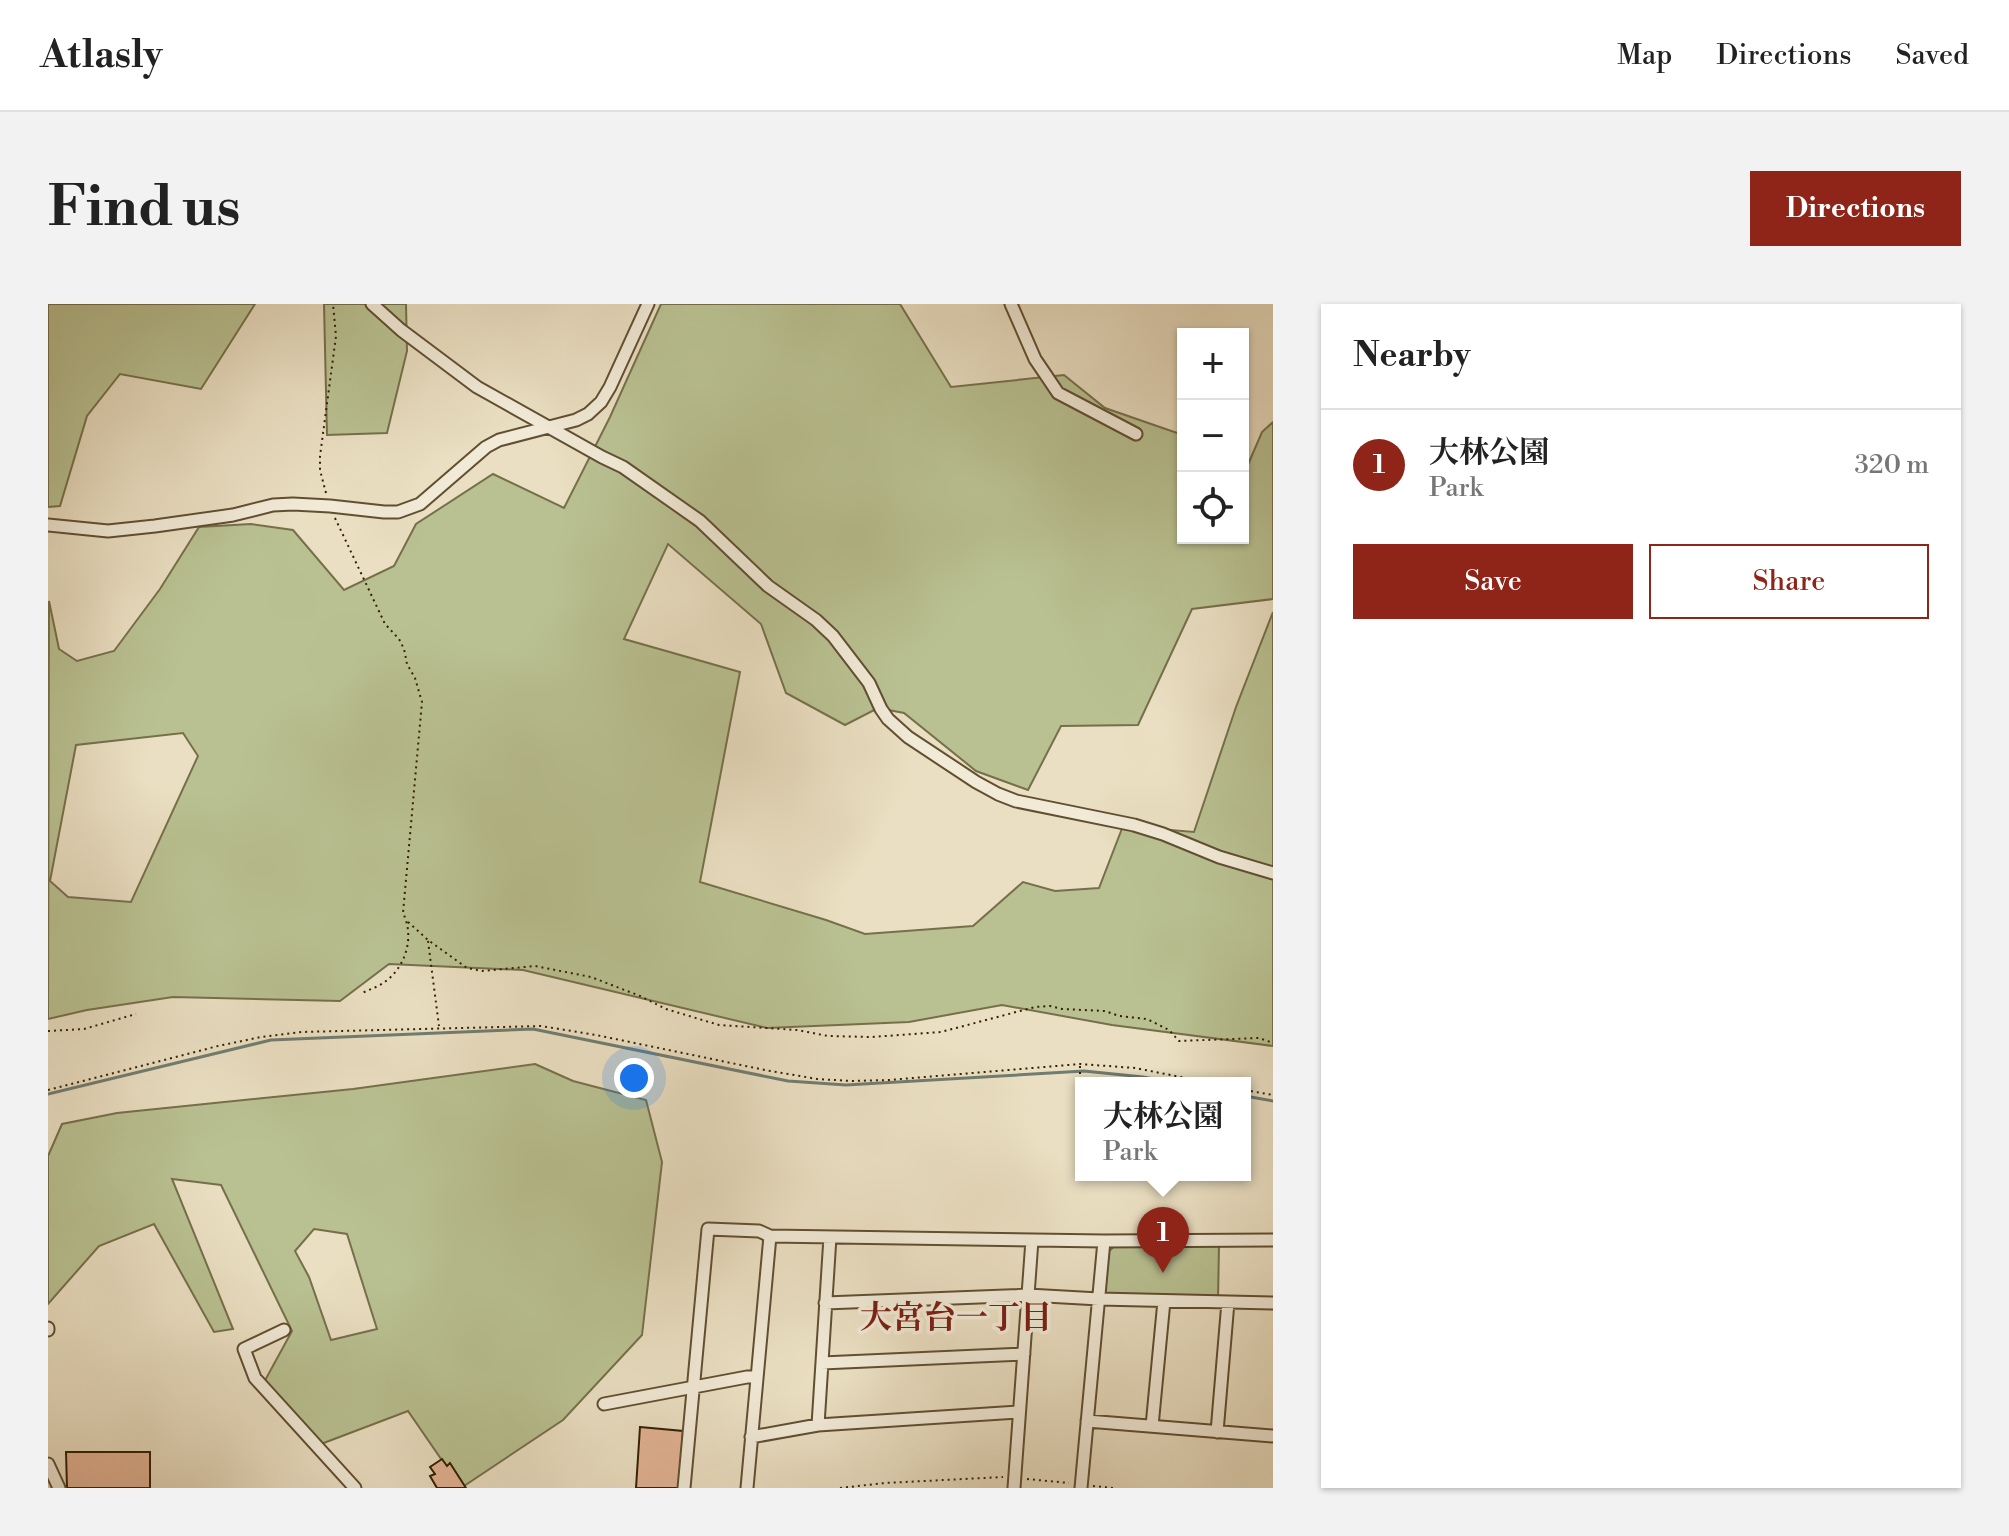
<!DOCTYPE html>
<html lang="en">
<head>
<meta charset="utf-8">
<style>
  body { margin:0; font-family:"Libre Bodoni","Noto Serif JP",serif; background:#f2f2f2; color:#222 }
  .controls { position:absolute; right:24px; top:24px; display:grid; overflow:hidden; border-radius:0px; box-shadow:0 2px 6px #0004 }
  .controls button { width:72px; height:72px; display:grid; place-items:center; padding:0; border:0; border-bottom:2px solid #e0e0e0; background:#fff; color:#222; font:40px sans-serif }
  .you { position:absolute; left:586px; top:774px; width:28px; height:28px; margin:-20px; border:6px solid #fff; border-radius:50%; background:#1a73e8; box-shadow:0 0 0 12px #1a73e833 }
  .badge { display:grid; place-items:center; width:52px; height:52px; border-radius:50%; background:#8f2418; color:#fff; font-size:26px; font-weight:700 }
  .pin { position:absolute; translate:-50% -66px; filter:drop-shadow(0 2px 4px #0008) }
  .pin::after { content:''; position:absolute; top:42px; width:28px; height:24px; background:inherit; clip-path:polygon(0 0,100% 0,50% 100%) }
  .popup { position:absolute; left:1027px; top:773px; width:176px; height:104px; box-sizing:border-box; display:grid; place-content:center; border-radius:0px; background:#fff; filter:drop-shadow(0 2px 6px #0005); font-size:26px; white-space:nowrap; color:#767676 }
  .popup b { font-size:30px; color:#222 }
  .popup::after { content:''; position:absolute; left:50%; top:100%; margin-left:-16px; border:16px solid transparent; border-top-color:#fff }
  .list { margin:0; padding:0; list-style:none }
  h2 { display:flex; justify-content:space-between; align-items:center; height:104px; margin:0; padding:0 32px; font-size:34px }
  h2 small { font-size:26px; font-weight:400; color:#767676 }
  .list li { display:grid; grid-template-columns:52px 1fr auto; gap:24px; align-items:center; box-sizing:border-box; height:112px; padding:0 32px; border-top:2px solid #e0e0e0 }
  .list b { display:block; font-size:30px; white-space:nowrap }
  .list p { margin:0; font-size:26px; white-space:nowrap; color:#767676 }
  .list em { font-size:26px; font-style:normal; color:#767676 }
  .actions { display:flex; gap:16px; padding:24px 32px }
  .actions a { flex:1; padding:18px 0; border:2px solid #8f2418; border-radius:0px; text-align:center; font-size:28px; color:#8f2418 }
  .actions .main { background:#8f2418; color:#fff }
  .icon { flex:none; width:44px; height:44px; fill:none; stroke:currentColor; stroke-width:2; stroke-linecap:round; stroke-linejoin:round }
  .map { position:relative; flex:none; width:1225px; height:1184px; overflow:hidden; border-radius:0px }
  header { display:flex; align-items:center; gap:48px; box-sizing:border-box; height:112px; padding:0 40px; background:#fff; border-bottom:2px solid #e0e0e0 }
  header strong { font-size:38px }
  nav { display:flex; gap:44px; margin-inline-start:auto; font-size:28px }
  .intro { display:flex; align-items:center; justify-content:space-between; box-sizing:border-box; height:192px; padding:0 48px }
  h1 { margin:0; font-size:56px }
  .button { padding:20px 36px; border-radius:0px; background:#8f2418; color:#fff; font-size:28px; font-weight:700 }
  main { display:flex; gap:48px; padding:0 48px }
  aside { flex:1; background:#fff; border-radius:0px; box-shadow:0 2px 6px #0004 }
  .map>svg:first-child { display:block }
  .green { fill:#b9c192; stroke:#76704a; stroke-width:2; fill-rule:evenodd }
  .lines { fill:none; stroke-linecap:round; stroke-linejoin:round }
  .stream { stroke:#717d70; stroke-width:3 }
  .building { fill:#e2b394; stroke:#331f01; stroke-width:2 }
  .minor-casing { stroke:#614f31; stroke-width:15 }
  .path { stroke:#331f01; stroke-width:2; stroke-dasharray:2 4; stroke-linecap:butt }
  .minor { stroke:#f1ead7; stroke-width:11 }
  .labels { text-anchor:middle; stroke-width:7; stroke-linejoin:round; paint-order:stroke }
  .neighbourhood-label { font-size:32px; font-weight:bold; fill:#7a1f14; stroke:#f1ead7 }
</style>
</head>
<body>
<header>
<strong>Atlasly</strong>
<nav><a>Map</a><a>Directions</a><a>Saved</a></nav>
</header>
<div class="intro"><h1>Find us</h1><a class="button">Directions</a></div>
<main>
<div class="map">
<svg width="1225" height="1184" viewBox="0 0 1225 1184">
  <rect width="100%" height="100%" fill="#eadfc2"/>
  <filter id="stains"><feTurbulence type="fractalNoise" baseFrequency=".0025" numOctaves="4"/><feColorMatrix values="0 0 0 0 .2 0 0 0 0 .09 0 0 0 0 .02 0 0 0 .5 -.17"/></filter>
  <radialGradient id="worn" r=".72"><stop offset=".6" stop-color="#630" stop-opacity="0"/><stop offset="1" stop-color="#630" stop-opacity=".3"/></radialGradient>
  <path class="green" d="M0,0H207L153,85L72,70L39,112L12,202L0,203Z
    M276,0H358L359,47L339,129L279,131Z
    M613,0H852L903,83L1016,71L1057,104L1135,131V234H1195V172L1214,128L1225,118V295L1144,305L1090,421L1013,422L980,486L928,467L856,409L830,404L797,421L738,389L713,320L620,240L576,335L692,368L652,578L778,616L817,630L925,622L975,578L1007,587L1051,584L1075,522L1146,528L1188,403L1225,308V742L1064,721L954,701L861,718L719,724L475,666L341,660L292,697L125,693L39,706L0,715L1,297L11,345L29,357L66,347L112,285L151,223L203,220L245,226L296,286L346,262L368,220L445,170L516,204L562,113ZM135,429L150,452L83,598L20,593L2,577L28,441Z
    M487,760L525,777L598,796L614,858L594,1031L515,1116L413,1184L360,1107L273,1140L215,1080L244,1027L173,881L124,875L185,1025L166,1028L106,920L51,942L0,1000V852L14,820L69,809L305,785ZM266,925L299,930L329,1025L283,1036L261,973L247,947Z
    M1069,940L1171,941L1170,997L1057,990L1060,948Z"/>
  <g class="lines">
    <path class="stream" d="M0,790L223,736L485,725L740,777L798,781L1036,767L1095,773L1128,779
      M1197,792L1225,797"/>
  </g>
  <path class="building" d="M592,1123L635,1127L631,1184H588Z
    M18,1148H102V1184H19Z
    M394,1155L399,1162L402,1159L418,1184H389L382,1172L387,1170L382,1163Z"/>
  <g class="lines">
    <g class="minor-casing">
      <path id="minor" d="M324,0L353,26L429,83L554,153L575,163L652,217L720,282L768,316L785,332L821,379L833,405L840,415L860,433L928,478L950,490L968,497L1086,521L1115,530L1171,553L1225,569
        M963,0L987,55L1010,89L1088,130
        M0,221L60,227L107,222L185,211L225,201L245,200L282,202L336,208H350L372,200L438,143L451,136L528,116L540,110L553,98L562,83L600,0
        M777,999L980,991L1051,995L1225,999
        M0,1026V1024
        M236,1026L196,1045L207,1074L307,1184
        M774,1059L976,1050
        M556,1100L699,1073H709
        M1039,1117L1225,1132
        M770,1121L782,933
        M1104,1122L1116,997
        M1169,1128L1180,998
        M703,1133L770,1121L971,1108
        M0,1160L11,1184
        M636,1184L660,925L711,927L722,932L1056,937L1225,936
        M699,1184L722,932
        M966,1184L984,936
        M1033,1184L1056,937"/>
    </g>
    <path class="path" d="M278,189L272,166V152L288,32L285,0
      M287,214L337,320L351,335L356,345L359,360L367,374L374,398L355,609C368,635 356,669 330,682C324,685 318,687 312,690
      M360,618L380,636L419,664L434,667L487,662L543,673L592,692L618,705L671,721L749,726L780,732L824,733L893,728L987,703L1002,702L1014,705L1057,707L1071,712L1099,715L1121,726L1131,737L1211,734L1225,739
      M380,637L391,722
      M0,727L36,725L88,710
      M1032,762V772
      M0,786L170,742L213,733L254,728L493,722L548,731L717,766L769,775L803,777L841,776L1032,760L1087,764L1163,779
      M1197,786L1225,791
      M979,1175L1021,1179
      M1045,1182L1066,1184
      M792,1184L837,1179L955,1173"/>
    <use href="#minor" class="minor"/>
  </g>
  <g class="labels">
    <g class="neighbourhood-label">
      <text x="908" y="1024">大宮台一丁目</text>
    </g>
  </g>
  <rect width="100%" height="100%" filter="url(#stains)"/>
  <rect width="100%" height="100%" fill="url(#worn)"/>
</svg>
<div class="controls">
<button>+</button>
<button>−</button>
<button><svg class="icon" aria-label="locate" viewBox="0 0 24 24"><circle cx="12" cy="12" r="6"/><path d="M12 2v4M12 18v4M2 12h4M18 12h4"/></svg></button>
</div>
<div class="you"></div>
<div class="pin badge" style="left:1115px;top:969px">1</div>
<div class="popup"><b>大林公園</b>Park</div>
</div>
<aside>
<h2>Nearby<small></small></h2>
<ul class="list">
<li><span class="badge">1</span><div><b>大林公園</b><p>Park</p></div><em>320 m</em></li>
</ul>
<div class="actions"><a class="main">Save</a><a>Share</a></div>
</aside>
</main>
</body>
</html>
